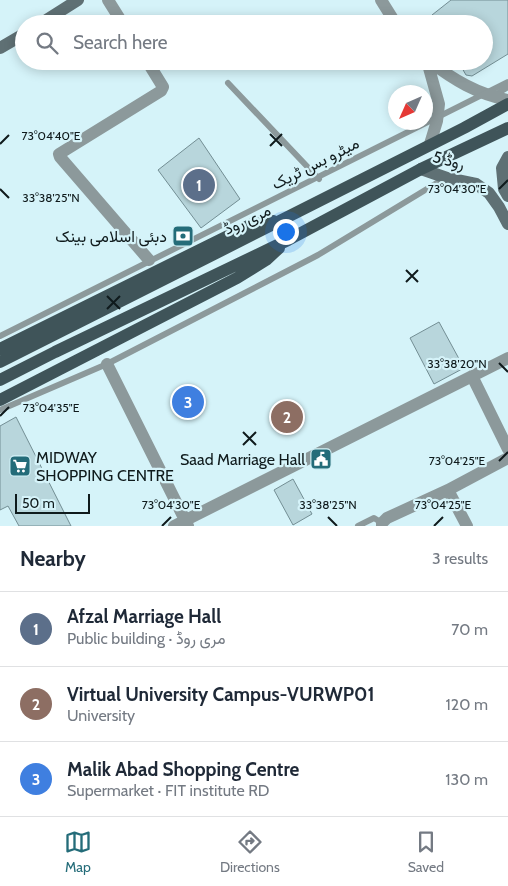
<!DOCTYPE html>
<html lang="en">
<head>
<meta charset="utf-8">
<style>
  body { margin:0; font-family:Cabin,Vazirmatn,sans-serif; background:#f2f2f3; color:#1f2937 }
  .compass { position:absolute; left:388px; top:85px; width:45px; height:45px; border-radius:50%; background:#fff; box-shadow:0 2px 12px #0003; rotate:225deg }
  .scale { position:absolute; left:15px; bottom:12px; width:75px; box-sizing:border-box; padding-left:5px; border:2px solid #0f1a1c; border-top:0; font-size:14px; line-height:18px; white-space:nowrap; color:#0f1a1c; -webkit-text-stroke:4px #d5f3f9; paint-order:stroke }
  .you { position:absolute; left:285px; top:231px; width:18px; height:18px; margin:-12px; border:4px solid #fff; border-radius:50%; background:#1a73e8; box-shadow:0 0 0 8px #1a73e833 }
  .badge { display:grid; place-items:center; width:32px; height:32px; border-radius:50%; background:#246c79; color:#fff; font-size:16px; font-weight:700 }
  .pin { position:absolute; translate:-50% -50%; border:2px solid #fff; box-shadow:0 1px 5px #0006 }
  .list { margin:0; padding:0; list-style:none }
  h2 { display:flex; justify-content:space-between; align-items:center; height:65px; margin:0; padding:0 20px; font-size:21px }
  h2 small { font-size:16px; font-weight:400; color:#747a83 }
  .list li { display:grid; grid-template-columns:32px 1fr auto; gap:15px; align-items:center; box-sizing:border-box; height:75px; padding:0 20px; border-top:1px solid #e0e1e3 }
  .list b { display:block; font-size:19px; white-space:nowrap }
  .list p { margin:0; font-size:16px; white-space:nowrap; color:#747a83 }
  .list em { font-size:16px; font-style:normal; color:#747a83 }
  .icon { flex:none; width:28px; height:28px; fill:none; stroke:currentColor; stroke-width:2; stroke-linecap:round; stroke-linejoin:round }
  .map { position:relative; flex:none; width:508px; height:526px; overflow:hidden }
  .search { position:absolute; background:#fff; box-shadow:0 2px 12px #0003; left:15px; right:15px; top:15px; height:55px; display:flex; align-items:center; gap:12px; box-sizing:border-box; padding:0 18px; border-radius:28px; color:#747a83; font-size:19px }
  .sheet { height:290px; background:#fff }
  nav { display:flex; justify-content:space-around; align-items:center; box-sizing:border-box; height:70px; border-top:1px solid #e0e1e3; background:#fff; font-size:14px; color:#747a83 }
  nav a { display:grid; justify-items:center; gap:2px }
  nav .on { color:#246c79 }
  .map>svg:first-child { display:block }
  .building { fill:#b8d6dc; stroke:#738e94 }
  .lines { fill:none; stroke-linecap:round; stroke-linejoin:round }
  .service { stroke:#8c999b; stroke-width:6 }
  .minor { stroke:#8c999b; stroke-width:12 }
  .secondary { stroke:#5f7074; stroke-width:12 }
  .primary { stroke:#3f5459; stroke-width:12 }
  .service-bridge { stroke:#8c999b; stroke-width:6 }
  .ticks { fill:none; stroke:#0f1a1c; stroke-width:2 }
  .labels { text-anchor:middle; stroke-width:4.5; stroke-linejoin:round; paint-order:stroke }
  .street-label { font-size:16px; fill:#0f1a1c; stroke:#d5f3f9 }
  .poi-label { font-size:16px; fill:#0f1a1c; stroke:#d5f3f9; text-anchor:end }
  .ticks-label { font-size:12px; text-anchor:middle; fill:#0f1a1c; stroke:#d5f3f9; stroke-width:4.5; stroke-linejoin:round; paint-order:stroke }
</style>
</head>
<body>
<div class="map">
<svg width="508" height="526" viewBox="0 0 508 526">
  <rect width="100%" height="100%" fill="#d5f3f9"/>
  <path class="building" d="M451,0H508V54L472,76L466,75L458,61H484V24H437L432,15Z
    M199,138L240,199L201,228L158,170Z
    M439,322L464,368L434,384L410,338Z
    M16,417L71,526H19L8,506L0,510V426Z
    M293,479L312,514L293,525L274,490Z"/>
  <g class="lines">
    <path class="service" d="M228,83L319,179
      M495,95L508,87
      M0,410L107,364L318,255L445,178
      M358,526L374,518L382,523"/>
    <path class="minor" d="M108,0L123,24
      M381,0L396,24
      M147,61L163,87L161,91L59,154L60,157L149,260
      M427,61L439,104L437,121L430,144
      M429,61C454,80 477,94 508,100
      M107,364L188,526
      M472,376L508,449
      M448,490L467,526
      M174,526L508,358
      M382,526V523L387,518L448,490L508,458"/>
    <path class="secondary" d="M40,24L78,0
      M0,48L24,34
      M508,157L502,168L504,189L508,196
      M421,169L447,178L476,184L489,193L499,207L508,224"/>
    <path class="primary" d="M0,349L254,223L273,221
      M0,362L464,128L508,104
      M0,380L55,352L288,240L421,169L508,128
      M0,400L237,278L266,260L279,248"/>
    <path class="service-bridge" d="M0,336L508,82"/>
  </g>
  <path class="ticks" d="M270,134L282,146M0,144L9,135M270,146L282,134M0,189L9,198M499,189L508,180M406,270L418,282M406,282L418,270M107,296L120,309M107,309L120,296M499,363L508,372M0,416L9,407M243,432L256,445M243,445L256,432M499,461L508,452M328,517L337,526M162,526L171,517M434,526L443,517"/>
  <defs>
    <g id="bank-square" transform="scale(1.125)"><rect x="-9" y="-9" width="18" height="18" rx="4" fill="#246c79" stroke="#d5f3f9"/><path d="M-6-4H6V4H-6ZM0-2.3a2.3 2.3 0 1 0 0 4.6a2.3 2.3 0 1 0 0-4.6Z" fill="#fff"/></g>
    <g id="civic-square" transform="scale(1.125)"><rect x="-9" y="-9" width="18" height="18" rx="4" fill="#246c79" stroke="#d5f3f9"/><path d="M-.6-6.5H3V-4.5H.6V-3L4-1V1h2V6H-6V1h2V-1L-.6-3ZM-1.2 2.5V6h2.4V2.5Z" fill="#fff"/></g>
    <g id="supermarket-square" transform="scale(1.125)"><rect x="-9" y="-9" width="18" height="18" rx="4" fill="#246c79" stroke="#d5f3f9"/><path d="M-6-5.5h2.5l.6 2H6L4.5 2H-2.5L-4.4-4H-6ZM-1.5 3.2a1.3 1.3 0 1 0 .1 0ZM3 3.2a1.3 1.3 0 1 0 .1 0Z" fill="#fff"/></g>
  </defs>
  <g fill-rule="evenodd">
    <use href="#bank-square" x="183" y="236"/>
    <use href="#civic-square" x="321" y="459"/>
    <use href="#supermarket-square" x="20" y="466"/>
  </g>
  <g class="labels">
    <g class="street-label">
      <text transform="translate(449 160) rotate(15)" y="6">روڈ 5</text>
      <text transform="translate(315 163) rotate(-27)" y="6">میٹرو بس ٹریک</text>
      <text transform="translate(247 219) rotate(-25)" y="6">مری روڈ</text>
    </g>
    <g class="poi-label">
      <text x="167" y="242">دبئی اسلامی بینک</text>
      <text x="36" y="463" text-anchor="start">MIDWAY<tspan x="36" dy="18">SHOPPING CENTRE</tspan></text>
      <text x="305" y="465">Saad Marriage Hall</text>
    </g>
  </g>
  <g class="ticks-label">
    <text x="51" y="140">73°04'40"E</text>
    <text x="457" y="193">73°04'30"E</text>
    <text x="51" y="202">33°38'25"N</text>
    <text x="457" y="368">33°38'20"N</text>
    <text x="51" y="412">73°04'35"E</text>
    <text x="457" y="465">73°04'25"E</text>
    <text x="171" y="509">73°04'30"E</text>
    <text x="328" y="509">33°38'25"N</text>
    <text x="443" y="509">73°04'25"E</text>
  </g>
</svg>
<svg class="compass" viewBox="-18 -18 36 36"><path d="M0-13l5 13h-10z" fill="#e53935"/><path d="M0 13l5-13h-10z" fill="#747a83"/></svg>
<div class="scale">50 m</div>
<div class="you"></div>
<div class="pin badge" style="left:199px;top:185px;background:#5c6f8a">1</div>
<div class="pin badge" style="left:287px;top:417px;background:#8d6e63">2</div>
<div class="pin badge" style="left:188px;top:402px;background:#3f7fe0">3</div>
<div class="search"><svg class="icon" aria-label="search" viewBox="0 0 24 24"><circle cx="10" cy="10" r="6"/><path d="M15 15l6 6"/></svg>Search here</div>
</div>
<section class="sheet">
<h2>Nearby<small>3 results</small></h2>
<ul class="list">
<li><span class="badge" style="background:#5c6f8a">1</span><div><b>Afzal Marriage Hall</b><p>Public building · مری روڈ</p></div><em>70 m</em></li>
<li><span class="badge" style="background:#8d6e63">2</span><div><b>Virtual University Campus-VURWP01</b><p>University</p></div><em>120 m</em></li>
<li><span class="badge" style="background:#3f7fe0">3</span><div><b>Malik Abad Shopping Centre</b><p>Supermarket · FIT institute RD</p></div><em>130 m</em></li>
</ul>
</section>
<nav>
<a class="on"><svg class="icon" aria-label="map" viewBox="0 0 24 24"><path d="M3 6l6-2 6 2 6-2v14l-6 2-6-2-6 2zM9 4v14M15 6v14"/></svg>Map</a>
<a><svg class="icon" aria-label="directions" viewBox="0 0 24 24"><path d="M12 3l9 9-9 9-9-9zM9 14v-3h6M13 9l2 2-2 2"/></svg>Directions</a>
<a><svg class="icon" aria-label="saved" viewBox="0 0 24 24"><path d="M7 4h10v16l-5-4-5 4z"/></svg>Saved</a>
</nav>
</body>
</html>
